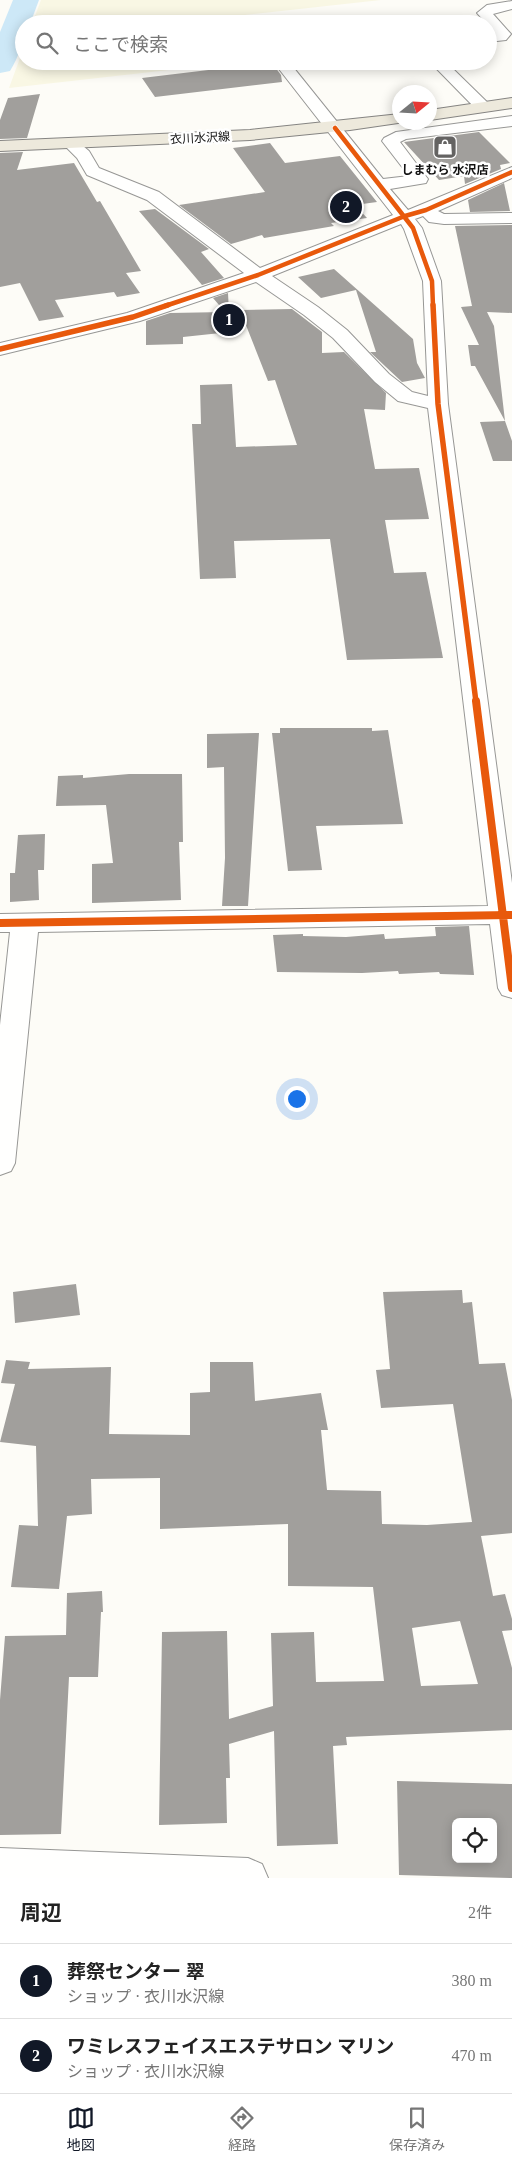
<!DOCTYPE html>
<html lang="ja">
<head>
<meta charset="utf-8">
<style>
  body { margin:0; font-family:"Times New Roman","Noto Sans JP",serif; background:#f6f6f6; color:#222 }
  .controls { position:absolute; right:15px; bottom:15px; display:grid; overflow:hidden; border-radius:8px; box-shadow:0 2px 12px #0003 }
  .controls button { width:45px; height:45px; display:grid; place-items:center; padding:0; border:0; border-bottom:1px solid #e0e0e0; background:#fff; color:#222; font:25px sans-serif }
  .compass { position:absolute; left:392px; top:85px; width:45px; height:45px; border-radius:50%; background:#fff; box-shadow:0 2px 12px #0003; rotate:72deg }
  .you { position:absolute; left:296px; top:1098px; width:18px; height:18px; margin:-12px; border:4px solid #fff; border-radius:50%; background:#1a73e8; box-shadow:0 0 0 8px #1a73e833 }
  .badge { display:grid; place-items:center; width:32px; height:32px; border-radius:50%; background:#111827; color:#fff; font-size:16px; font-weight:700 }
  .pin { position:absolute; translate:-50% -50%; border:2px solid #fff; box-shadow:0 1px 5px #0006 }
  .list { margin:0; padding:0; list-style:none }
  h2 { display:flex; justify-content:space-between; align-items:center; height:65px; margin:0; padding:0 20px; font-size:21px }
  h2 small { font-size:16px; font-weight:400; color:#767676 }
  .list li { display:grid; grid-template-columns:32px 1fr auto; gap:15px; align-items:center; box-sizing:border-box; height:75px; padding:0 20px; border-top:1px solid #e0e0e0 }
  .list b { display:block; font-size:19px; white-space:nowrap }
  .list p { margin:0; font-size:16px; white-space:nowrap; color:#767676 }
  .list em { font-size:16px; font-style:normal; color:#767676 }
  .icon { flex:none; width:28px; height:28px; fill:none; stroke:currentColor; stroke-width:2; stroke-linecap:round; stroke-linejoin:round }
  .map { position:relative; flex:none; width:512px; height:1878px; overflow:hidden }
  .search { position:absolute; background:#fff; box-shadow:0 2px 12px #0003; left:15px; right:15px; top:15px; height:55px; display:flex; align-items:center; gap:12px; box-sizing:border-box; padding:0 18px; border-radius:28px; color:#767676; font-size:19px }
  .sheet { height:215px; background:#fff }
  nav { display:flex; justify-content:space-around; align-items:center; box-sizing:border-box; height:70px; border-top:1px solid #e0e0e0; background:#fff; font-size:14px; color:#767676 }
  nav a { display:grid; justify-items:center; gap:2px }
  nav .on { color:#111827 }
  .map>svg:first-child { display:block }
  .farmland { fill:#f9f7e4 }
  .lines { fill:none; stroke-linecap:round; stroke-linejoin:round }
  .river { fill:#cde8f7; fill-rule:evenodd }
  .building { fill:#a19f9c; fill-rule:evenodd }
  .minor-casing { stroke:#979795; stroke-width:2 }
  .major-casing { stroke:#858482; stroke-width:2 }
  .minor { fill:#fffffe; fill-rule:evenodd }
  .major { fill:#ede9dc; fill-rule:evenodd }
  .cycleway-far2-casing { stroke:#fff; stroke-width:6 }
  .cycleway-far1-casing { stroke:#fff; stroke-width:8 }
  .cycleway-casing { stroke:#fff; stroke-width:11 }
  .cycleway-far2 { stroke:#e8590c; stroke-width:4.5 }
  .cycleway-far1 { stroke:#e8590c; stroke-width:5.5 }
  .cycleway { stroke:#e8590c; stroke-width:8 }
  .labels { text-anchor:middle; stroke-width:5; stroke-linejoin:round; paint-order:stroke }
  .far-street-label { font-size:12px; fill:#111; stroke:#fff }
  .far-poi-label { font-size:12px; font-weight:bold; fill:#111; stroke:#fff }
</style>
</head>
<body>
<div class="map">
<svg width="512" height="1878" viewBox="0 0 512 1878">
  <rect width="100%" height="100%" fill="#fdfcf7"/>
  <path class="farmland" d="M41,0H381L236,16L244,24H32Z
    M24,47V61H249L9,88Z"/>
  <g class="lines">
    <path class="river" d="M13,0H39L30,24H24C24,40 19,57 10,71L0,73V32Z"/>
  </g>
  <path class="building" d="M275,62V67L281,75L282,82L155,97L142,78Z
    M40,94L27,138L0,139V120L8,98Z
    M479,132L510,163L500,165L501,169L465,184L464,176L439,180L404,142Z
    M270,143L285,163L340,156L377,202L355,205L367,218L331,223L334,226L264,238L262,235L231,244L179,205L265,192L233,148Z
    M23,152L17,170L74,163L97,202L100,201L141,271L126,273L140,293L117,297L114,292L55,300L64,317L39,321L20,283L0,287V153Z
    M504,183L510,211L470,212L468,200Z
    M155,209L209,249L201,252L224,278L202,285L139,211Z
    M512,225V313L487,312L494,326L505,421L475,366H471L468,345H479L461,307L472,306L455,226Z
    M334,269L413,339L417,363L425,378L402,382L370,352H376L356,290L321,298L298,277Z
    M228,293L230,332L183,337V344L146,345V321L170,313L225,312L213,298Z
    M292,309L322,332V353L344,352L386,393L385,410L364,409L375,469L419,468L429,519L385,520L394,573L426,572L443,658L347,660L330,539L234,541L236,578L200,579L192,424H201L200,385L232,384L236,447L297,445L275,380L268,381L240,310Z
    M505,421L512,441V461H493L480,422Z
    M280,728H372V731L388,730L403,824L316,826L322,870L288,871L272,733H280Z
    M259,733L248,906H222L225,858L224,767L207,768V734Z
    M129,774H182L183,842H179L181,900L92,903V864L113,863L106,805L56,806L58,776L83,775V778Z
    M45,834L44,870H38L39,900L10,902V873H15L18,835Z
    M469,926L474,975L440,974L439,972L399,974L398,971L362,973L277,972L273,935L303,934V936L346,937L384,934L385,939L436,936L435,927Z
    M76,1284L80,1315L15,1323L13,1292Z
    M462,1290L463,1303L472,1302L479,1364L505,1363L512,1400V1533L481,1536L493,1596L505,1594L512,1619V1630L502,1631L512,1668V1730L346,1737L347,1745L333,1746L338,1844L277,1846L274,1731L229,1744L230,1778H226L227,1823L159,1825L162,1632L227,1631L229,1719L273,1706L271,1633L314,1632L316,1682L384,1681L373,1587L288,1586V1524L160,1529V1478L91,1479L92,1514L67,1516L59,1589L11,1587L19,1525L38,1526L36,1446L0,1442L15,1384L1,1383L6,1360L30,1362L28,1369L111,1367L109,1434L190,1435V1393L210,1392V1362H253L255,1401L321,1393L328,1430H321L327,1490L381,1491L382,1524L427,1525L472,1522L453,1404L381,1408L376,1370L390,1369L383,1292ZM460,1621L478,1684L421,1686L412,1628Z
    M102,1591L103,1612H101L98,1677H69L61,1834L0,1835V1700L5,1636L66,1635L67,1593Z
    M397,1781L512,1784V1878L399,1875ZM456,1822H493V1859H456Z"/>
  <g class="lines">
    <g class="minor-casing">
      <path id="minor" d="M512,1V9L493,14L511,34L506,40L488,42V33H495L477,13L487,5Z
        M278,61H308L306,64L293,67L383,179L409,176L382,141L384,138L396,132L512,116V126L406,139L400,142L428,179L426,183L390,189L408,210L512,167V178L438,211L444,214L512,213V223L444,224L429,222L423,216L415,219L422,228L441,281L448,404L512,883V998L502,995L498,988L490,924L38,932L15,1163L11,1171L0,1175V1025L10,932H0V914L488,906L428,408L398,401L375,382L333,338L304,315L256,282L140,321L0,355V343L127,313L244,273L147,200L87,175L77,158L63,144L65,141H77L89,151L99,168L159,192L260,268L393,215L279,69L276,66ZM401,224L404,229L423,281L428,396L412,392L389,374L347,330L318,307L272,276Z
        M429,61H445L489,104L491,107L489,110H477Z
        M0,1848L248,1858L262,1864L268,1878H0Z"/>
    </g>
    <g class="major-casing">
      <path id="major" d="M512,98V108L430,120V110Z
        M400,114V122H405L350,130L250,140L0,151V141L250,130Z"/>
    </g>
    <use href="#minor" class="minor"/>
    <use href="#major" class="major"/>
    <g class="cycleway-far2-casing">
      <path id="cycleway-far2" d="M335,128L413,228L432,281L433,306
        M165,306L258,275L405,216L426,210L512,172"/>
    </g>
    <g class="cycleway-far1-casing">
      <path id="cycleway-far1" d="M433,305L438,404L476,702
        M0,349L133,317L168,305"/>
    </g>
    <g class="cycleway-casing">
      <path id="cycleway" d="M476,701L512,988
        M0,923L512,915"/>
    </g>
    <use href="#cycleway-far2" class="cycleway-far2"/>
    <use href="#cycleway-far1" class="cycleway-far1"/>
    <use href="#cycleway" class="cycleway"/>
  </g>
  <defs>
    <g id="shop-square" transform="scale(1.25)"><rect x="-9" y="-9" width="18" height="18" rx="4" fill="#646362" stroke="#fff"/><path d="M-5-2.5h2.3a2.7 3.5 0 0 1 5.4 0H5L5.5 6h-11ZM-1.5-2.5h3a1.5 2.3 0 0 0-3 0Z" fill="#fff"/></g>
  </defs>
  <g fill-rule="evenodd">
    <use href="#shop-square" x="445" y="147"/>
  </g>
  <g class="labels">
    <g class="far-street-label">
      <text transform="translate(200 138) rotate(-3)" y="4">衣川水沢線</text>
    </g>
    <g class="far-poi-label">
      <text x="445" y="174">しまむら 水沢店</text>
    </g>
  </g>
</svg>
<div class="controls">
<button><svg class="icon" aria-label="locate" viewBox="0 0 24 24"><circle cx="12" cy="12" r="6"/><path d="M12 2v4M12 18v4M2 12h4M18 12h4"/></svg></button>
</div>
<svg class="compass" viewBox="-18 -18 36 36"><path d="M0-13l5 13h-10z" fill="#e53935"/><path d="M0 13l5-13h-10z" fill="#767676"/></svg>
<div class="you"></div>
<div class="pin badge" style="left:229px;top:320px">1</div>
<div class="pin badge" style="left:346px;top:207px">2</div>
<div class="search"><svg class="icon" aria-label="search" viewBox="0 0 24 24"><circle cx="10" cy="10" r="6"/><path d="M15 15l6 6"/></svg>ここで検索</div>
</div>
<section class="sheet">
<h2>周辺<small>2件</small></h2>
<ul class="list">
<li><span class="badge">1</span><div><b>葬祭センター 翠</b><p>ショップ · 衣川水沢線</p></div><em>380 m</em></li>
<li><span class="badge">2</span><div><b>ワミレスフェイスエステサロン マリン</b><p>ショップ · 衣川水沢線</p></div><em>470 m</em></li>
</ul>
</section>
<nav>
<a class="on"><svg class="icon" aria-label="map" viewBox="0 0 24 24"><path d="M3 6l6-2 6 2 6-2v14l-6 2-6-2-6 2zM9 4v14M15 6v14"/></svg>地図</a>
<a><svg class="icon" aria-label="directions" viewBox="0 0 24 24"><path d="M12 3l9 9-9 9-9-9zM9 14v-3h6M13 9l2 2-2 2"/></svg>経路</a>
<a><svg class="icon" aria-label="saved" viewBox="0 0 24 24"><path d="M7 4h10v16l-5-4-5 4z"/></svg>保存済み</a>
</nav>
</body>
</html>
